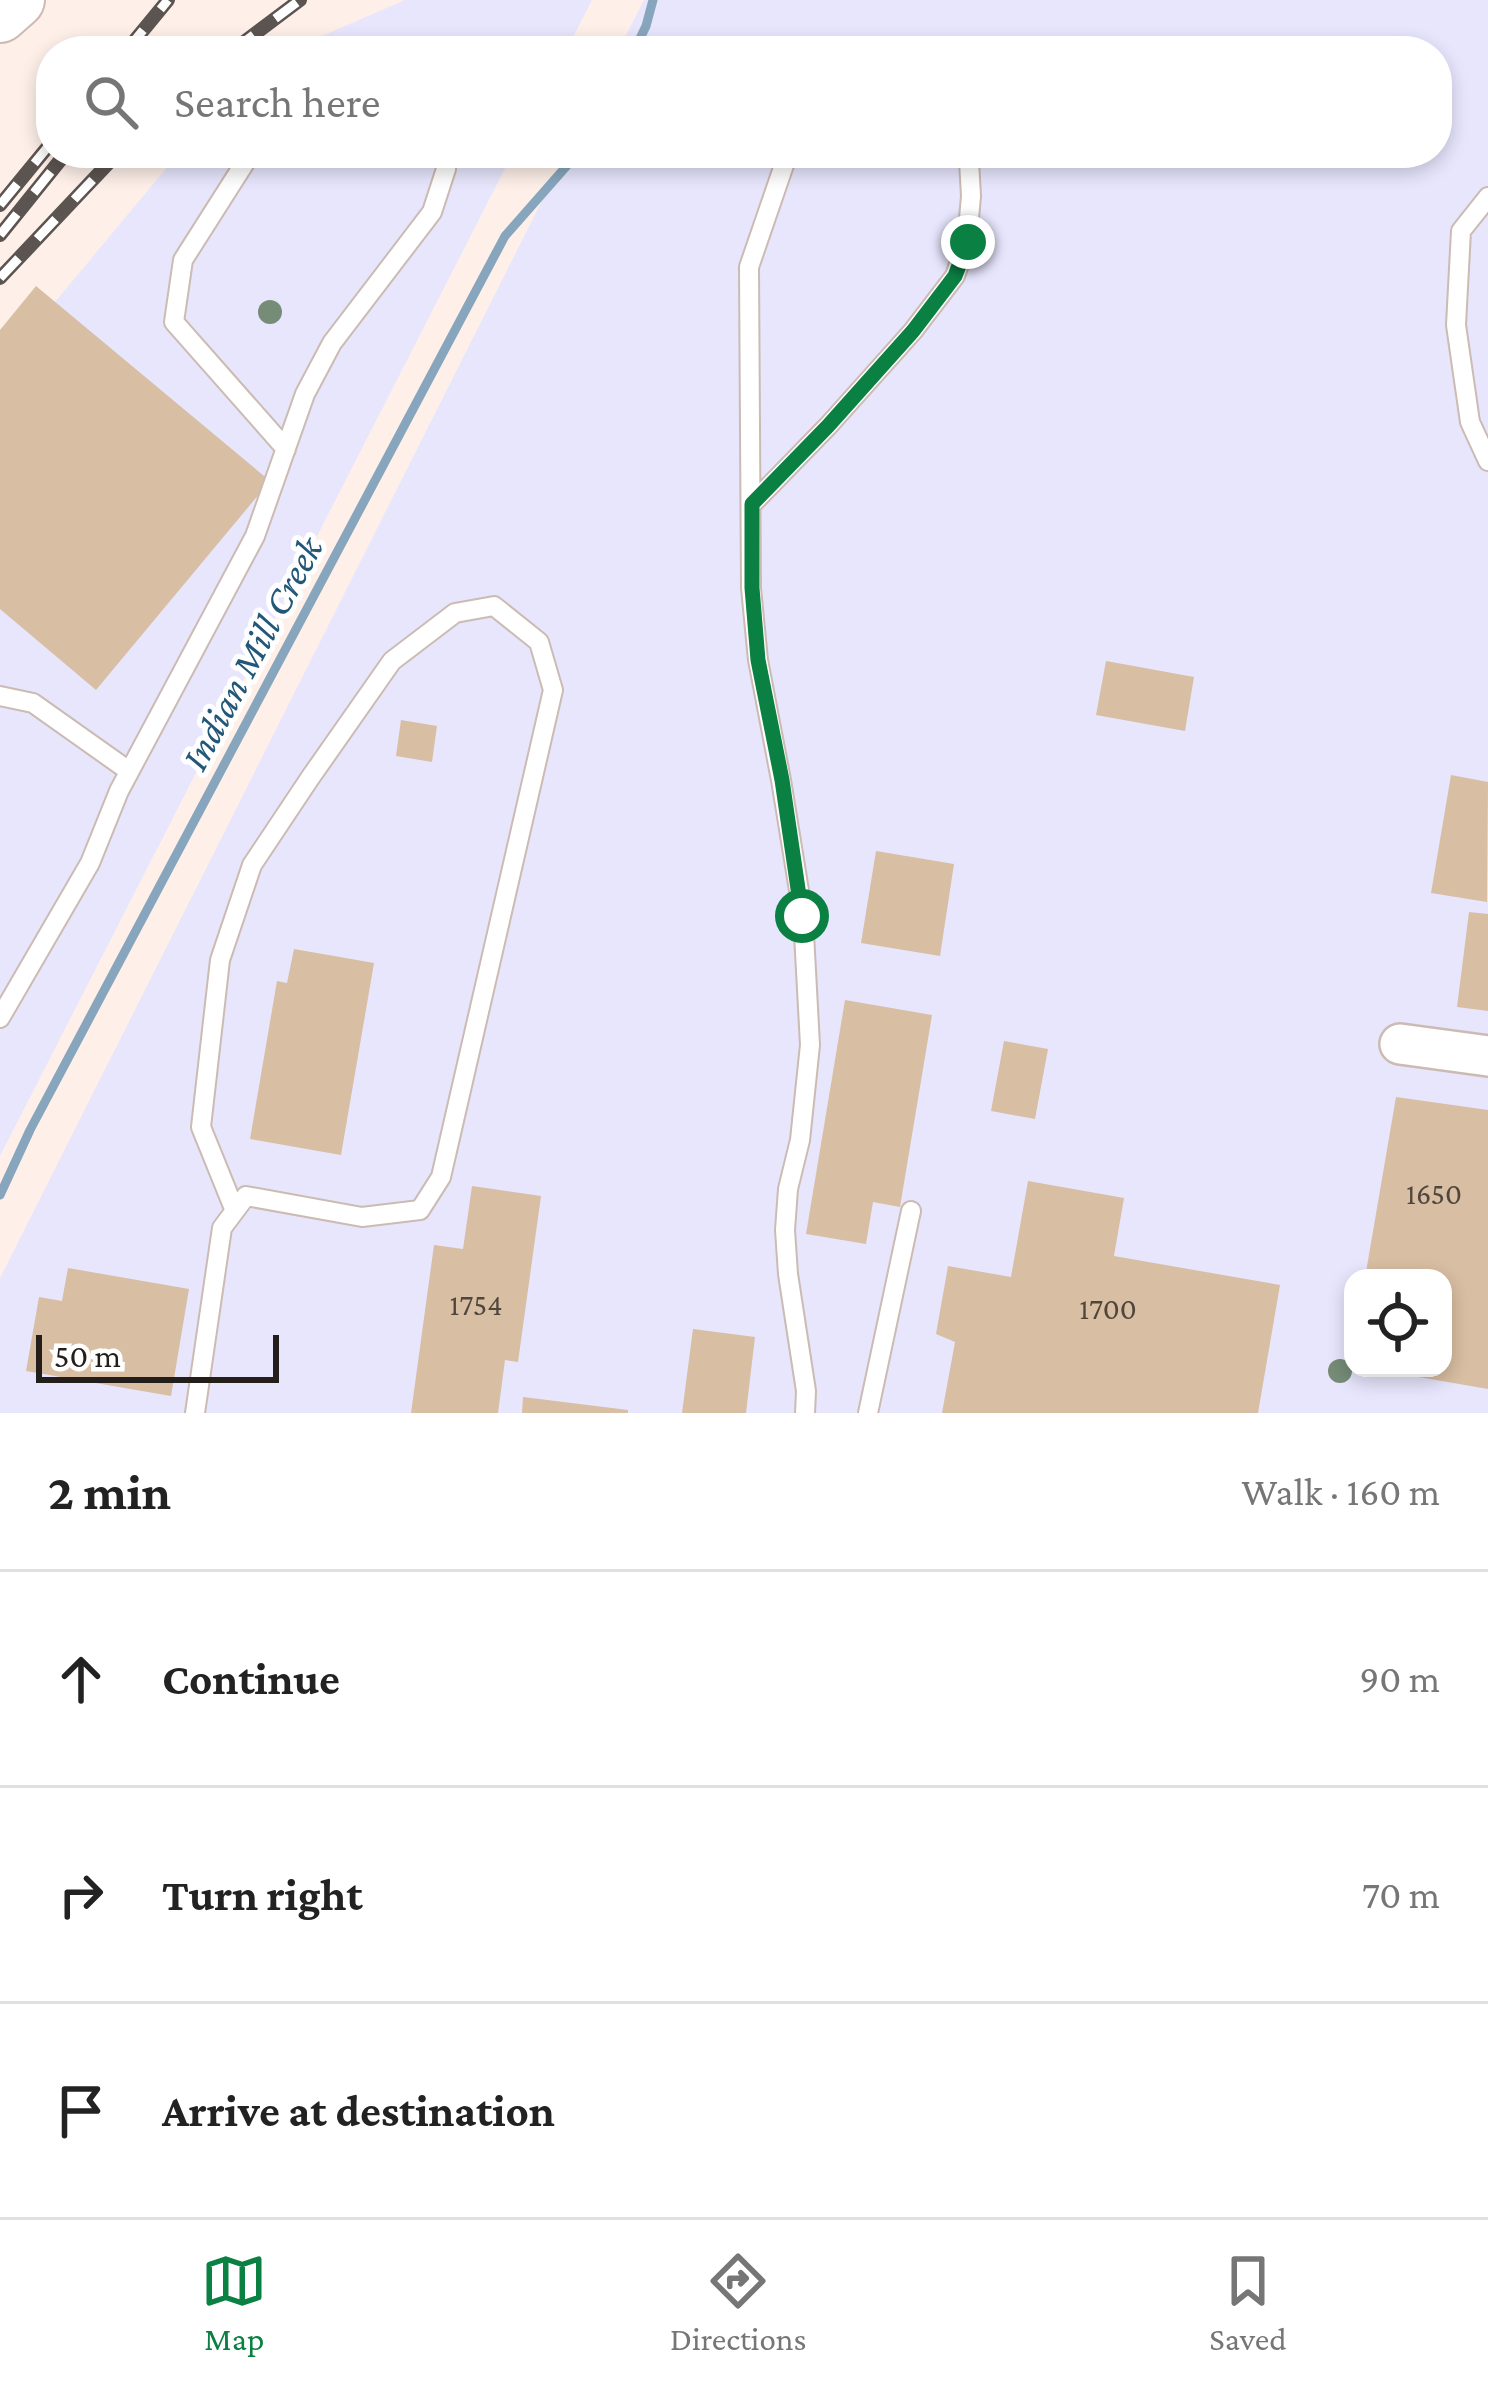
<!DOCTYPE html>
<html lang="en">
<head>
<meta charset="utf-8">
<style>
  body { margin:0; font-family:"Crimson Pro",serif; background:#f2f2f2; color:#222 }
  .controls { position:absolute; right:36px; bottom:36px; display:grid; overflow:hidden; border-radius:24px; box-shadow:0 6px 18px #0003 }
  .controls button { width:108px; height:108px; display:grid; place-items:center; padding:0; border:0; border-bottom:3px solid #e0e0e0; background:#fff; color:#222; font:60px sans-serif }
  .scale { position:absolute; left:36px; bottom:30px; width:243px; box-sizing:border-box; padding-left:12px; border:6px solid #241e1b; border-top:0; font-size:33px; line-height:42px; white-space:nowrap; color:#241e1b; -webkit-text-stroke:9px #fff; paint-order:stroke }
  .stop { position:absolute; width:36px; height:36px; margin:-27px; border:9px solid #0b8043; border-radius:50%; background:#fff }
  .stop.end { background:#0b8043; border-color:#fff; box-shadow:0 3px 12px #0008 }
  .list { margin:0; padding:0; list-style:none }
  h2 { display:flex; justify-content:space-between; align-items:center; height:156px; margin:0; padding:0 48px; font-size:51px }
  h2 small { font-size:39px; font-weight:400; color:#767676 }
  .list li { display:grid; grid-template-columns:78px 1fr auto; gap:36px; align-items:center; box-sizing:border-box; height:216px; padding:0 48px; border-top:3px solid #e0e0e0 }
  .list b { display:block; font-size:45px; white-space:nowrap }
  .list em { font-size:39px; font-style:normal; color:#767676 }
  .icon { flex:none; width:66px; height:66px; fill:none; stroke:currentColor; stroke-width:2; stroke-linecap:round; stroke-linejoin:round }
  .map { position:relative; flex:none; width:1488px; height:1413px; overflow:hidden }
  .search { position:absolute; background:#fff; box-shadow:0 6px 18px #0003; left:36px; right:36px; top:36px; height:132px; display:flex; align-items:center; gap:30px; box-sizing:border-box; padding:0 42px; border-radius:48px; color:#767676; font-size:45px }
  .sheet { height:804px; background:#fff }
  nav { display:flex; justify-content:space-around; align-items:center; box-sizing:border-box; height:168px; border-top:3px solid #e0e0e0; background:#fff; font-size:33px; color:#767676 }
  nav a { display:grid; justify-items:center; gap:6px }
  nav .on { color:#0b8043 }
  .map>svg:first-child { display:block }
  .industrial { fill:#e8e6fd; fill-rule:evenodd }
  .lines { fill:none; stroke-linecap:round; stroke-linejoin:round }
  .stream { stroke:#87a6bd; stroke-width:9 }
  .building { fill:#d8bea2 }
  .lane-casing { stroke:#cbbbb2; stroke-width:22 }
  .street-casing { stroke:#cbbbb2; stroke-width:44 }
  .secondary-casing { stroke:#cbbbb2; stroke-width:58 }
  .lane { stroke:#fff; stroke-width:18 }
  .street { stroke:#fff; stroke-width:39 }
  .secondary { stroke:#fff; stroke-width:54 }
  .rail-casing { stroke:#5c5450; stroke-width:14 }
  .rail { stroke:#fff; stroke-width:9; stroke-dasharray:27; stroke-linecap:butt }
  .tree { fill:#768c77 }
  .route { stroke:#0b8043; stroke-width:15 }
  .labels { text-anchor:middle; stroke-width:10; stroke-linejoin:round; paint-order:stroke }
  .number-label { font-size:30px; fill:#51463d }
  .water-label { font-size:39px; font-style:italic; fill:#225778; stroke:#fff }
</style>
</head>
<body>
<div class="map">
<svg width="1488" height="1413" viewBox="0 0 1488 1413">
  <rect width="100%" height="100%" fill="#fef0e9"/>
  <path class="industrial" d="M405,0H592L566,51H287Z
    M644,0H1488V1413H0V1278L566,153H1437V51H618ZM1353,1278H1443V1368H1353Z
    M179,153H513L0,1156V368Z"/>
  <g class="lines">
    <path class="stream" d="M634,51L646,26L653,0
      M0,1195L30,1130L505,236L578,153"/>
  </g>
  <path class="building" d="M36,286L270,481L96,690L0,609V330Z
    M1106,661L1194,677L1185,731L1096,715Z
    M401,720L437,726L432,762L396,756Z
    M1451,775L1488,782L1487,902L1431,893Z
    M876,851L954,864L940,956L861,943Z
    M1469,912L1488,914V1011L1457,1007Z
    M294,949L374,963L341,1155L250,1139L277,981L287,983Z
    M845,1000L932,1015L900,1207L873,1202L866,1244L806,1234Z
    M1004,1041L1048,1049L1035,1119L991,1111Z
    M1396,1097L1488,1110V1389L1378,1370V1368H1443V1278H1365Z
    M1028,1181L1124,1198L1114,1256L1280,1285L1258,1413H942L955,1342L936,1334L948,1266L1011,1277Z
    M472,1186L541,1196L518,1362L505,1360L498,1413H411L434,1245L463,1249Z
    M68,1268L189,1289L171,1396L26,1371L39,1297L62,1301Z
    M693,1329L755,1337L746,1413H682Z
    M523,1397L628,1410V1413H522Z"/>
  <g class="lines">
    <g class="lane-casing">
      <path id="lane" d="M251,153L183,260L174,322L286,449
        M791,153L784,165L749,267L751,588L758,660L781,780L803,915L810,1045L800,1140L788,1189L785,1230L788,1274L806,1391L805,1413
        M1488,197L1461,231L1456,325L1470,422L1488,461
        M752,504L828,426L913,331L955,276L967,241L971,196L969,161L964,153
        M0,696L33,703L129,771
        M0,1018L90,863L119,791L255,536L305,394L332,343L432,212L446,169V153
        M195,1413L222,1228L246,1196L362,1217L420,1210L441,1177L553,690L539,642L494,606L455,613L392,661L310,778L252,865L220,960L201,1127L235,1211
        M868,1413L911,1211"/>
    </g>
    <g class="street-casing">
      <path id="street" d="M1400,1044L1488,1056"/>
    </g>
    <g class="secondary-casing">
      <path id="secondary" d="M0,15L17,0"/>
    </g>
    <use href="#lane" class="lane"/>
    <use href="#street" class="street"/>
    <use href="#secondary" class="secondary"/>
    <g class="rail-casing">
      <path id="rail" d="M126,51L168,0
        M232,51L300,0
        M0,205L51,143
        M0,235L66,153
        M0,278L118,153"/>
    </g>
    <use href="#rail" class="rail"/>
  </g>
  <g class="tree">
    <circle cx="270" cy="312" r="12"/>
    <circle cx="1340" cy="1371" r="12"/>
  </g>
  <g class="lines">
    <path class="route" d="M802,916L782,780L758,660L752,588V504L828,426L913,331L955,276L968,242"/>
  </g>
  <g class="labels">
    <g class="number-label">
      <text x="1434" y="1204">1650</text>
      <text x="476" y="1315">1754</text>
      <text x="1108" y="1319">1700</text>
    </g>
    <g class="water-label">
      <text transform="translate(251 653) rotate(-62)" y="14">Indian Mill Creek</text>
    </g>
  </g>
</svg>
<div class="controls">
<button><svg class="icon" aria-label="locate" viewBox="0 0 24 24"><circle cx="12" cy="12" r="6"/><path d="M12 2v4M12 18v4M2 12h4M18 12h4"/></svg></button>
</div>
<div class="scale">50 m</div>
<div class="stop" style="left:802px;top:916px"></div>
<div class="stop end" style="left:968px;top:242px"></div>
<div class="search"><svg class="icon" aria-label="search" viewBox="0 0 24 24"><circle cx="10" cy="10" r="6"/><path d="M15 15l6 6"/></svg>Search here</div>
</div>
<section class="sheet">
<h2>2 min<small>Walk · 160 m</small></h2>
<ul class="list">
<li><svg class="icon" aria-label="ahead" viewBox="0 0 24 24"><path d="M12 20V5M6 11l6-6 6 6"/></svg><div><b>Continue</b></div><em>90 m</em></li>
<li><svg class="icon" aria-label="right" viewBox="0 0 24 24"><path d="M7 20v-9h11M14 6l5 5-5 5"/></svg><div><b>Turn right</b></div><em>70 m</em></li>
<li><svg class="icon" aria-label="arrive" viewBox="0 0 24 24"><path d="M6 21V4h12l-3 4 3 4H6"/></svg><div><b>Arrive at destination</b></div></li>
</ul>
</section>
<nav>
<a class="on"><svg class="icon" aria-label="map" viewBox="0 0 24 24"><path d="M3 6l6-2 6 2 6-2v14l-6 2-6-2-6 2zM9 4v14M15 6v14"/></svg>Map</a>
<a><svg class="icon" aria-label="directions" viewBox="0 0 24 24"><path d="M12 3l9 9-9 9-9-9zM9 14v-3h6M13 9l2 2-2 2"/></svg>Directions</a>
<a><svg class="icon" aria-label="saved" viewBox="0 0 24 24"><path d="M7 4h10v16l-5-4-5 4z"/></svg>Saved</a>
</nav>
</body>
</html>
